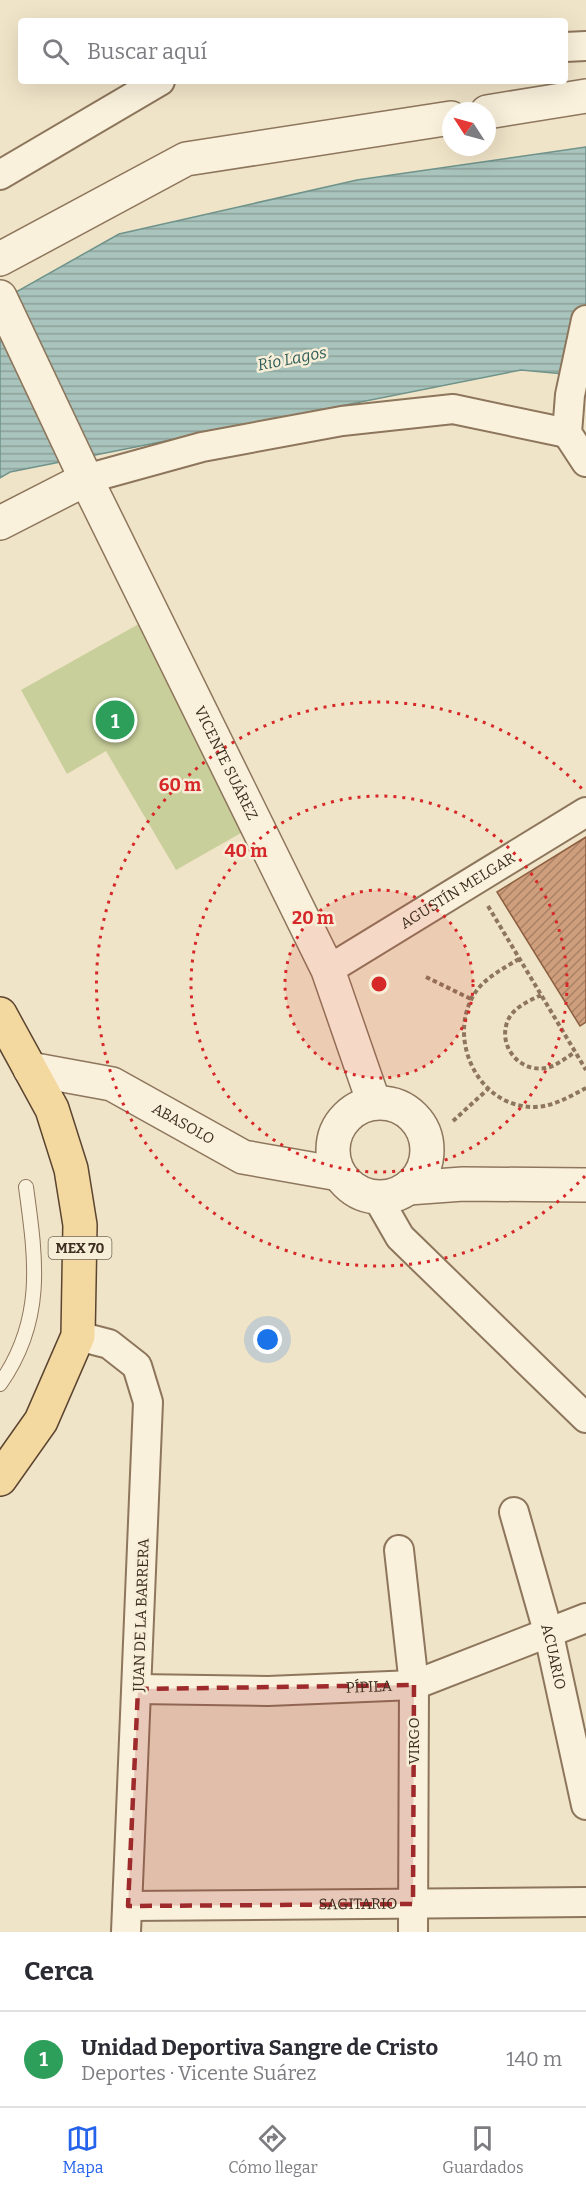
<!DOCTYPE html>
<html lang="es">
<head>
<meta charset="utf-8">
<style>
  body { margin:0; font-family:Bitter,serif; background:#f7f7f7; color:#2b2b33 }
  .compass { position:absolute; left:442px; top:102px; width:54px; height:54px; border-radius:50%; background:#fff; box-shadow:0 6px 24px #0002; rotate:306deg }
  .you { position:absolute; left:268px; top:1340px; width:21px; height:21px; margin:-15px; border:4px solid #fff; border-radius:50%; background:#1a73e8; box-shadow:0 0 0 9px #1a73e833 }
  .badge { display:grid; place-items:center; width:39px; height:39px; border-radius:50%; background:#2563eb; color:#fff; font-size:20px; font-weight:700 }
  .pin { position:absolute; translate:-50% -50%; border:3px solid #fff; box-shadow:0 2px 6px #0006 }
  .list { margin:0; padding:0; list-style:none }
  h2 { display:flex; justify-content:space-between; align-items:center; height:78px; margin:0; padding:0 24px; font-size:26px }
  h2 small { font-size:20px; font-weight:400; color:#7c7c81 }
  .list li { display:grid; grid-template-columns:39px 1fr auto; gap:18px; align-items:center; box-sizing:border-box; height:96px; padding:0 24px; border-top:2px solid #e1e1e2 }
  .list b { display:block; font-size:22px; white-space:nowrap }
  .list p { margin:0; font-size:20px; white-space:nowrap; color:#7c7c81 }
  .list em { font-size:20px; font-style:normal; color:#7c7c81 }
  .icon { flex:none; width:33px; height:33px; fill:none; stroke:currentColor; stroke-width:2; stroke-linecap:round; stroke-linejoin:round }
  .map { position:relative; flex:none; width:586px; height:1932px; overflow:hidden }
  .search { position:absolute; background:#fff; box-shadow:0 6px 24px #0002; left:18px; right:18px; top:18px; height:66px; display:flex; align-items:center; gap:15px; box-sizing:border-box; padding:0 21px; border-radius:6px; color:#7c7c81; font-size:22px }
  .sheet { height:174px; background:#fff }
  nav { display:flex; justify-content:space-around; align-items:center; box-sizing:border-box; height:84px; border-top:2px solid #e1e1e2; background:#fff; font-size:16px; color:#7c7c81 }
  nav a { display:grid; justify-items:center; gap:3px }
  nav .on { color:#2563eb }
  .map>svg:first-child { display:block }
  .grass { fill:#c9cf9b }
  .water { fill:url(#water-rules); stroke:#6f938a; stroke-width:1.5 }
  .building { fill:url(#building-hatch); stroke:#8d5f41; stroke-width:1.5 }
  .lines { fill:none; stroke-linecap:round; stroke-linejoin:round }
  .service-casing { stroke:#8d765c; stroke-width:16 }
  .minor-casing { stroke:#8d765c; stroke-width:32 }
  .tertiary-casing { stroke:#8d765c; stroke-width:36 }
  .primary-casing { stroke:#5b4430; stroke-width:36 }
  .path { stroke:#8d765c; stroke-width:4; stroke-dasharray:4.5 3; stroke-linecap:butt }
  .service { stroke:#faf1dc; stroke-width:14 }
  .minor { stroke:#faf1dc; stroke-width:28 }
  .tertiary { stroke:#faf1dc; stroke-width:33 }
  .primary { stroke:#f3d9a0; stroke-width:33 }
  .marked { fill:#9e2a2b; fill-opacity:0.2; stroke:#9e2a2b; stroke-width:4.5; stroke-dasharray:12 8; stroke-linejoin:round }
  .ring { fill:none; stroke:#d62828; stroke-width:3; stroke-dasharray:3 6 }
  .labels { text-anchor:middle; stroke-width:5; stroke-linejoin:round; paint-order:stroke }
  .shield { fill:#f7eed8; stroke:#756857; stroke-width:1.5 }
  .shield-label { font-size:14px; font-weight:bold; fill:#3d2e20 }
  .street-label { font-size:15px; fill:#3d2e20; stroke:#f7eed8 }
  .water-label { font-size:16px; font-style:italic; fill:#2f5d5a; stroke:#f7eed8 }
  .centre { fill:#d62828; stroke:#f7eed8; stroke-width:3 }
  .ring-label { font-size:18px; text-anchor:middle; font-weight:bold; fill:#d62828; stroke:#f7eed8; stroke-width:5; stroke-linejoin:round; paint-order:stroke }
</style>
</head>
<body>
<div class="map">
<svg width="586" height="1932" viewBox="0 0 586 1932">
  <defs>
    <pattern id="water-rules" width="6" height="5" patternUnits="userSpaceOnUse" patternTransform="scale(1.5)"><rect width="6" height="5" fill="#a9c4bc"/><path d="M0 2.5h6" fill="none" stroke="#8ba098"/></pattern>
    <pattern id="building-hatch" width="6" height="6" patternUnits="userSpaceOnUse" patternTransform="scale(1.5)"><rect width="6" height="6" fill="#cf9f7d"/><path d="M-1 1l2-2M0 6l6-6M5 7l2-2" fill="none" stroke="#a98266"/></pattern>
  </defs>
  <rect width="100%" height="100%" fill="#f0e4c8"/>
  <path class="grass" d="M144,621L248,829L176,870L106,751L67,774L21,690Z"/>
  <path class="water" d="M586,147V376L521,370L10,472L0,478V301L119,234L357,180Z"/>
  <path class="building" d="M586,837V1022L580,1026L497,892Z"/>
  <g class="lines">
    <g class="service-casing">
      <path id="service" d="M0,1384C45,1320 36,1260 26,1187"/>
    </g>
    <g class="minor-casing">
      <g id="minor">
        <path d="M565,47L586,46"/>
        <path d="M0,175L160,81"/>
        <path d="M586,320L570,395L567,433L586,462"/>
        <path d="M86,479L202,447L342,421L453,409L567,433"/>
        <path id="s1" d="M328,970L586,812"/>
        <path d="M377,1197L400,1237L586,1418"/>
        <path d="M78,1336L109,1344L137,1366L148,1402L126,1932"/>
        <path id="s2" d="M514,1512L549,1635L586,1805"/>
        <path d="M399,1550L414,1685L413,1932"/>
        <path id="s3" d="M138,1689L268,1691L414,1685L586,1618"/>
        <path id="s4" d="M128,1906L586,1902"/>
      </g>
    </g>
    <g class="tertiary-casing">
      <g id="tertiary">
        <path d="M487,112L586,96"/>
        <path d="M0,259L186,159L451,118"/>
        <path id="s5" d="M0,297L86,479L328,970L374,1103"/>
        <path d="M0,523L86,479"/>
        <path id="s6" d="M30,1069L112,1084L243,1157L339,1174"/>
        <circle cx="380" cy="1150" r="47"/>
        <path d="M408,1188L463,1184L586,1185"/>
      </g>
    </g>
    <g class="primary-casing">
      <path id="primary" d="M0,1014L52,1109L71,1169L80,1225L78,1336L41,1421L0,1479"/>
    </g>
    <path class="path" d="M488,906L586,1070
      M519,959C501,970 480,980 471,1000C449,1045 481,1108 535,1107C554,1106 569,1097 586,1088
      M426,977L471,999
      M541,995C529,1001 514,1007 508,1020C497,1045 519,1073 546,1068C556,1066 566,1058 575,1052
      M453,1121L488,1089"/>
    <use href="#service" class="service"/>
    <use href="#minor" class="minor"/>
    <use href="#tertiary" class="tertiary"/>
    <use href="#primary" class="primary"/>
  </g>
  <path class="marked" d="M414,1685L413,1904L128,1906L138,1689Z"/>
  <circle cx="379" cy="984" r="94" fill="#d62828" fill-opacity=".12"/>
  <g class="ring">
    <circle cx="379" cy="984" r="94"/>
    <circle cx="379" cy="984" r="188"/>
    <path d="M585 1176A282 282 0 1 1 585 792"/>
  </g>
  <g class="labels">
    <rect class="shield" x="48.5" y="1237" width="63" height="22" rx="4.5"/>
    <g class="shield-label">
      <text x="80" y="1253">MEX 70</text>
    </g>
    <g class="street-label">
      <text dy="5" stroke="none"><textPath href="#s5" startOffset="518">VICENTE SUÁREZ</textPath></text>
      <text dy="5" stroke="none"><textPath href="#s1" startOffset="152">AGUSTÍN MELGAR</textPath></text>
      <text dy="5" stroke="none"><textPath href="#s6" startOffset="165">ABASOLO</textPath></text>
      <text transform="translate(141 1615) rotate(-88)" y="5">JUAN DE LA BARRERA</text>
      <text dy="5" stroke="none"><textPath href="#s2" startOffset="150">ACUARIO</textPath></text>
      <text dy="5" stroke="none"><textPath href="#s3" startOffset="231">PÍPILA</textPath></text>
      <text transform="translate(414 1741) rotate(-90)" y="5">VIRGO</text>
      <text dy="5" stroke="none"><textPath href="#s4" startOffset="230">SAGITARIO</textPath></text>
    </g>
    <g class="water-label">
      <text transform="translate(292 358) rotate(-11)" y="6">Río Lagos</text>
    </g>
  </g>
  <circle cx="379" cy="984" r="9" class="centre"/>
  <g class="ring-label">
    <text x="180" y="791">60 m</text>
    <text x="246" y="857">40 m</text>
    <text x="313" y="924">20 m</text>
  </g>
</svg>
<svg class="compass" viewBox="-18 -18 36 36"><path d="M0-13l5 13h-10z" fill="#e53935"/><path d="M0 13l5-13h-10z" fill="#7c7c81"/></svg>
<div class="you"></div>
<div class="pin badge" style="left:115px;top:720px;background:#2e9e5b">1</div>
<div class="search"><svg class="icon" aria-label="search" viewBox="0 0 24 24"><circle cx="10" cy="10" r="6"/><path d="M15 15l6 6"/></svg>Buscar aquí</div>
</div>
<section class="sheet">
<h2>Cerca<small></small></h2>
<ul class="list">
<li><span class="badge" style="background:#2e9e5b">1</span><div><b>Unidad Deportiva Sangre de Cristo</b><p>Deportes · Vicente Suárez</p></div><em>140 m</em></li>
</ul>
</section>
<nav>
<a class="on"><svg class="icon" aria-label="map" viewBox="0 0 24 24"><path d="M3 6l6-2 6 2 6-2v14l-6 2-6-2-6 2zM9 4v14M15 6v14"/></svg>Mapa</a>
<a><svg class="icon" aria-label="directions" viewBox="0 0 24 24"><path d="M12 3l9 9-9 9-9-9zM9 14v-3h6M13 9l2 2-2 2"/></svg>Cómo llegar</a>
<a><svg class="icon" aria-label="saved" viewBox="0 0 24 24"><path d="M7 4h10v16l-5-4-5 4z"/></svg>Guardados</a>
</nav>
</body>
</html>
